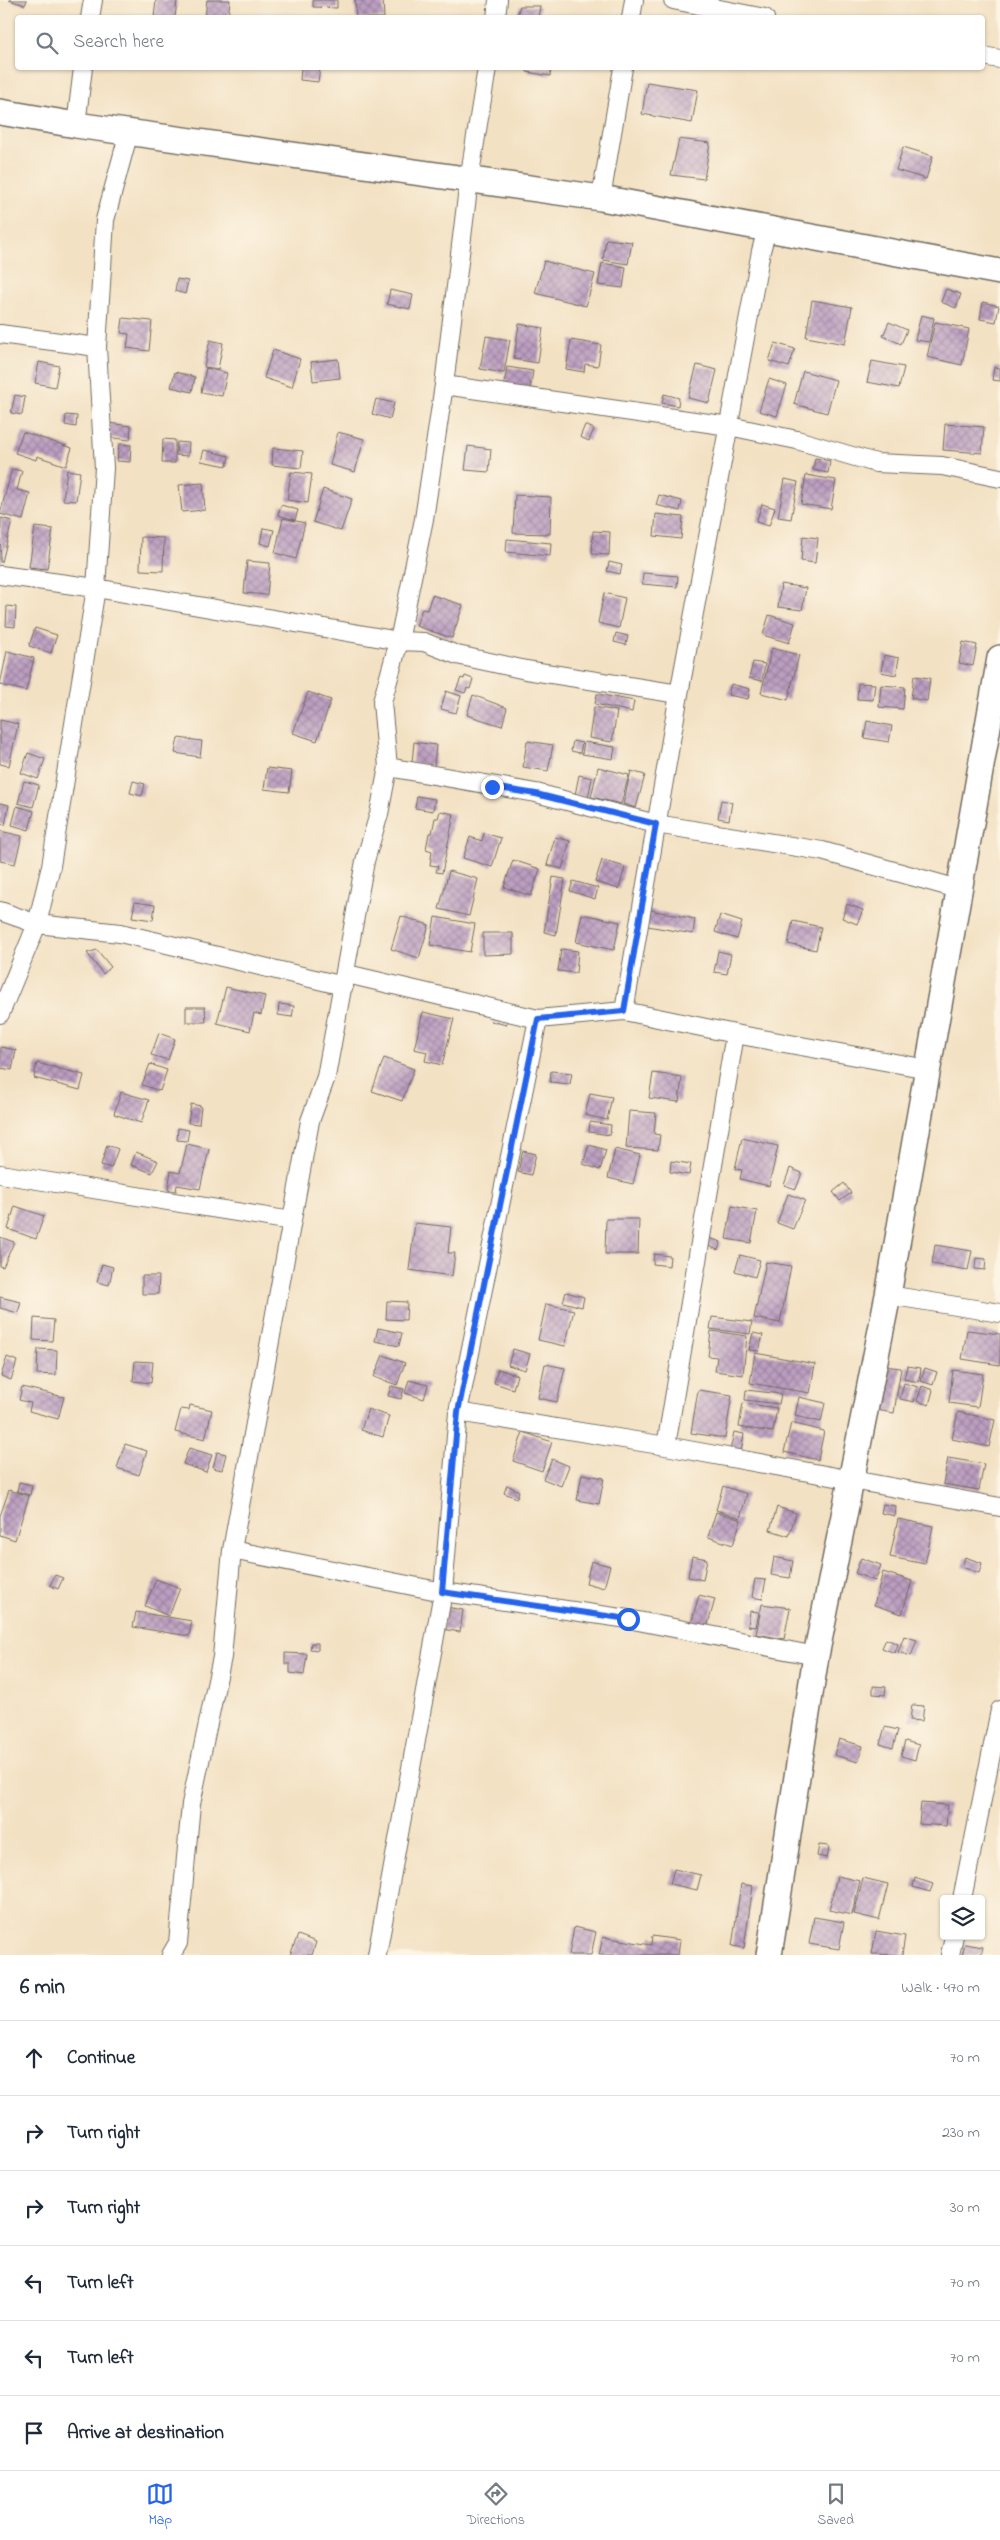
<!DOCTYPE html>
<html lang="en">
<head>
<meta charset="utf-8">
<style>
  body { margin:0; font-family:"Indie Flower",sans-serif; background:#f2f2f3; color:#1f2937 }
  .controls { position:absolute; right:15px; bottom:15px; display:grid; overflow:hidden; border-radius:5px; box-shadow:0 1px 4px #0004 }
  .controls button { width:45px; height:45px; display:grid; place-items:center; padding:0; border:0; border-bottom:1px solid #e0e1e3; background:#fff; color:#1f2937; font:25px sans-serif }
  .stop { position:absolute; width:15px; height:15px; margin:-11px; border:4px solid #2563eb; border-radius:50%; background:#fff }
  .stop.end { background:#2563eb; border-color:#fff; box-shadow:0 1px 5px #0008 }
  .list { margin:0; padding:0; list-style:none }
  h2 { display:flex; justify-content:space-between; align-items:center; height:65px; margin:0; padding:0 20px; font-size:21px }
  h2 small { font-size:16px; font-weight:400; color:#747a83 }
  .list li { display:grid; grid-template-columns:32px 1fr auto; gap:15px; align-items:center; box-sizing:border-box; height:75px; padding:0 20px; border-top:1px solid #e0e1e3 }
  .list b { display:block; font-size:19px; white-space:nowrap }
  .list em { font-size:16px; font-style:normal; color:#747a83 }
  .icon { flex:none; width:28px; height:28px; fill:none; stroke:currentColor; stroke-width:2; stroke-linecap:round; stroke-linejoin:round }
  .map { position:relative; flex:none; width:1000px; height:1955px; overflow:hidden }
  .search { position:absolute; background:#fff; box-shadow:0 1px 4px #0004; left:15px; right:15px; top:15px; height:55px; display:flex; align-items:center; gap:12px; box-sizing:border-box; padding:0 18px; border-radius:5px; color:#747a83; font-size:19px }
  .sheet { height:515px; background:#fff }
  nav { display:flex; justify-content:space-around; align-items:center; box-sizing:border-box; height:70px; border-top:1px solid #e0e1e3; background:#fff; font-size:14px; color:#747a83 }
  nav a { display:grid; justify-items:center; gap:2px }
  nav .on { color:#2563eb }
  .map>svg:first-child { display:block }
  .building { fill:url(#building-cross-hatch) }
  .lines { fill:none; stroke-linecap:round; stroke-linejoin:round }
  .street-casing { stroke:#716b60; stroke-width:20 }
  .secondary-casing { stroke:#716b60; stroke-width:28 }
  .street { stroke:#fff; stroke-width:18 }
  .secondary { stroke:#fff; stroke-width:25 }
  .route { stroke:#2563eb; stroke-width:6 }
</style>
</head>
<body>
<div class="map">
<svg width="1000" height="1955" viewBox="0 0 1000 1955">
  <defs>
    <pattern id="building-cross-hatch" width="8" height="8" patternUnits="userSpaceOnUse" patternTransform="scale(1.25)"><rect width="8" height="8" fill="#bc9ec1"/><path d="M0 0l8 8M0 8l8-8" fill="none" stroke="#99819d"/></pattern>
  </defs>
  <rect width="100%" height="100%" fill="#fcf5e5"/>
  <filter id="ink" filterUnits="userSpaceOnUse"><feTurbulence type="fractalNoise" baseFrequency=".02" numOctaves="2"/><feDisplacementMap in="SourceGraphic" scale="10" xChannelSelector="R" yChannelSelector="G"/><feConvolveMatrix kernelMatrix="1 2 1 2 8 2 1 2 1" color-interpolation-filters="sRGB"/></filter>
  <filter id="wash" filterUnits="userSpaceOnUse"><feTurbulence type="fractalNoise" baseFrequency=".0096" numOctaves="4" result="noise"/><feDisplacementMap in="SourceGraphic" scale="20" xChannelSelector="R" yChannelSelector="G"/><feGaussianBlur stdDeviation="1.12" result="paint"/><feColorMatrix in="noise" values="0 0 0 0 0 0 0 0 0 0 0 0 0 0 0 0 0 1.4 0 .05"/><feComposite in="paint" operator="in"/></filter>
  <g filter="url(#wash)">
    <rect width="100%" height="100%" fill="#f3e1c3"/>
    <g id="blocks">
      <path class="building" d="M9,0H27L25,5Z
        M156,0H177L175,18H154Z
        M207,0H230L228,18H205Z
        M313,0H337V8L313,7Z
        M355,0H383L384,18H356Z
        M520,6H540L538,18H516Z
        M301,68H320L318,82L300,80Z
        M528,68H551L550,76L527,72Z
        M647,82L698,90L692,123L642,114Z
        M679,139L710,143L704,179L671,175Z
        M903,147L933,156L926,179L896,170Z
        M606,239L632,242L628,264L603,260Z
        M544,261L595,274L586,306L535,293Z
        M602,263L626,267L623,288L598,285Z
        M177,279L188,281L185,294L175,291Z
        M946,289L961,294L956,308L941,302Z
        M390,290L413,295L410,309L387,304Z
        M812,300L852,307L845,344L806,337Z
        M983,302L999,306L996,322L980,319Z
        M921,315L934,318L929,342L915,340Z
        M123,318L152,321L149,351L127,348L129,334L121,333Z
        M889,322L907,330L901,344L883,336Z
        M935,322L969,329L962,365L927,357Z
        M519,324L543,328L538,363L514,359Z
        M486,336L510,340L504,373L480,369Z
        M210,340L223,343L218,369L204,367Z
        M571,340L601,345L598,366L585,364L584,372L566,369Z
        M775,343L795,349L789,367L769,361Z
        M273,350L300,359L292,387L264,378Z
        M338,359L340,378L313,381L311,362Z
        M872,361L904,367L899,388L867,382Z
        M39,362L59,366L55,387L35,383Z
        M697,365L717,370L709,403L688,398Z
        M507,367L533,371L530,389L504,385Z
        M994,367L1000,368V381L992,380Z
        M206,368L227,373L222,396L201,392Z
        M803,371L836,380L827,413L794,404Z
        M175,372L195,377L192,392L171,387Z
        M769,379L787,385L777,416L759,411Z
        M664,394L679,398L678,406L662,403Z
        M15,395L25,397L22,415L11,413Z
        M376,399L394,403L390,419L372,414Z
        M66,415L77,416L76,427L65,425Z
        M108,423L131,426L130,440L106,437Z
        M945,424L984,427L982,453L943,450Z
        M585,425L594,429L589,441L580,437Z
        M23,432L72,448L66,466L37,456L36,460L15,453Z
        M338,432L364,439L355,472L330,465Z
        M163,439L175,440V463H162Z
        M177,442L189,443L188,456L176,455Z
        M119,444L131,445L130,462L117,461Z
        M468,446L491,449L489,472L465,470Z
        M273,448L303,451L301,468L272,465Z
        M204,450L229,456L227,466L201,461Z
        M815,458L830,461L828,473L813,470Z
        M12,469L22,471L17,490L30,493L23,520L0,514Z
        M67,470L80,472L76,501L63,500Z
        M291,472L312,474L308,503L287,500Z
        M806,475L836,480L831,509L801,504Z
        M785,479L798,482L791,519L778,517Z
        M203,483L205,510L182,512L179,485Z
        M323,489L352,499L341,531L313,522Z
        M515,495L551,497L550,534L513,533Z
        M659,495L682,501L680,511L656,505Z
        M762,504L775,508L769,526L756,522Z
        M281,505L298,510L295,520L278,515Z
        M656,514L683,517L681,539L654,536Z
        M1,518L12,521L2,562H0Z
        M283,518L305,523L296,559L275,553Z
        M35,527L53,529L47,569L29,567Z
        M263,528L274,530L270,546L260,543Z
        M593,531L610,532L609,555L592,554Z
        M803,536L818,538L815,563L801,561Z
        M141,537L164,538L163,571L140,570Z
        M507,539L551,543L550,556L506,552Z
        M247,561L270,563L267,595L244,593Z
        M609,562L622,565L620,574L607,571Z
        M643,573L678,576L677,587L642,584Z
        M781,584L806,588L802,610L778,607Z
        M604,593L625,598L619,628L598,623Z
        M432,595L463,605L452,638L416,626L422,609L427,610Z
        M7,606L16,607L15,627L6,626Z
        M769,615L795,623L789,643L763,635Z
        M35,628L57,635L51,653L29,646Z
        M616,633L628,636L626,645L614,642Z
        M963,642L977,645L973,666L959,663Z
        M772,648L799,655L788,700L761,693Z
        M7,651L34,658L26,691L0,685Z
        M884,655L899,658L896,675L881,672Z
        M753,662L765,664L762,681L749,678Z
        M465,676L473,679L470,689L467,688L465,693L456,690L461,678L464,679Z
        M914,676L930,678L927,701L911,698Z
        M858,683L875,684L873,700L857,699Z
        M731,684L750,689L748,699L728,695Z
        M881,685L905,687L903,709L879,707Z
        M446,691L461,696L456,713L441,709Z
        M308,692L331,700L317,741L293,733Z
        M597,694L634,701L632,712L595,704Z
        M473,695L507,708L502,726L467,715Z
        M594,707L617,711L612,742L589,738Z
        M0,720L18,724L9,766L0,764Z
        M867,721L892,726L889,742L864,738Z
        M178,738L202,741L200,757L175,753Z
        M527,741L553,745L548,771L523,767Z
        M573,741L582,743L580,753L571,751Z
        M414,742L436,745L434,766L412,763Z
        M584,742L615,747L613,759L582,754Z
        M28,753L45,759L38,779L21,773Z
        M598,767L629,775L621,804L591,797Z
        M267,768L292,771L289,792L264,789Z
        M631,771L645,775L636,808L623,804Z
        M579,775L592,778L588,798L575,795Z
        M24,781L39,785L33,807L18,803Z
        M133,781L145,784L142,796L130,793Z
        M417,796L435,799L433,811L415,808Z
        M721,800L732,802L729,820L718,818Z
        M0,803L9,805L5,825L0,824Z
        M17,806L34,811L29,830L12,825Z
        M440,811L454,814L442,873L436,872L438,866L430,865L432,851L426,849L429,833H432L435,818H438Z
        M0,831L22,836L15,864L0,861Z
        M484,833L501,838L492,867L463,858L470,837L482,841Z
        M555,837L570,841L562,869L547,865Z
        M513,860L540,869L531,896L504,887Z
        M602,860L625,867L619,889L595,882Z
        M449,871L478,879L469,916L439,909Z
        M553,877L565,879L556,935L544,932Z
        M573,881L598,888L595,899L570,891Z
        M135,902L155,905L153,920L132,917Z
        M847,904L863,910L857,924L842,918Z
        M645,909L695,919L693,934L642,925Z
        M582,914L620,922L614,950L576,942Z
        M720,915L742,922L737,939L715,932Z
        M401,916L429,925L419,958L391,949Z
        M435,917L475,924L470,952L430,945Z
        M793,921L821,927L816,950L788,944Z
        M483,933H513V954L483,955Z
        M561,949L578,951L576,973L558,971Z
        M97,950L111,967L103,974L87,953Z
        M718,951L731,954L727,974L714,972Z
        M226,987L265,996L261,1015L254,1013L250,1031L217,1023Z
        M279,1004L294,1006L292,1017L278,1015Z
        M186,1007H205L206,1022H186Z
        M494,1009L509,1014L506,1025L491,1021Z
        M423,1012L454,1019L442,1065L425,1061L427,1052L414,1049Z
        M159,1033L175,1039L168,1060L151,1055Z
        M1,1047L16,1050L12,1070L0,1068Z
        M384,1058L414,1069L402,1101L372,1091Z
        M37,1063L84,1075L80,1090L34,1078Z
        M150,1064L167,1070L160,1091L142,1085Z
        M551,1071L572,1073L570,1084L550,1082Z
        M653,1073L682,1077L679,1102L649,1098Z
        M121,1092L149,1100L141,1123L114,1114Z
        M590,1093L612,1097L607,1120L585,1115Z
        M191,1104L201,1106L199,1124L188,1123Z
        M629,1111L656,1113L654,1134L660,1135L658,1150L626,1148Z
        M590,1122L611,1125L610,1135L589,1132Z
        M178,1128L189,1130L187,1141L177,1140Z
        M742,1138L778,1146L769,1186L740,1179L742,1170L735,1169Z
        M187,1144L209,1149L200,1189L177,1185L176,1191L168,1190L171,1171L180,1173Z
        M107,1145L118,1149L111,1168L101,1165Z
        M589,1145L606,1150L600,1170L583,1164Z
        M615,1149L640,1155L633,1184L608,1178Z
        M523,1151L536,1154L531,1175L518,1172Z
        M136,1152L158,1161L152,1173L131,1165Z
        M671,1161L691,1164L689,1175L670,1172Z
        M790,1168L802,1173L796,1189L784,1185Z
        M844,1183L851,1193L840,1201L833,1192Z
        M788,1194L805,1200L793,1229L777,1223Z
        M15,1206L44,1216L36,1239L8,1229Z
        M732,1206L757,1211L751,1243L726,1239Z
        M606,1219H639L638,1254H605Z
        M415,1223L451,1227L448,1253H455L452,1276L409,1270Z
        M0,1237L14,1242L3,1267L0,1266Z
        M709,1238L721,1242L718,1250L706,1245Z
        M935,1245L972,1251L968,1270L932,1264Z
        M654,1254L670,1256L669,1266L653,1264Z
        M740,1255L760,1260L755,1277L735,1271Z
        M976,1258L986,1259L985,1270L975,1269Z
        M766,1262L791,1266L780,1323L754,1318Z
        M102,1264L113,1267L109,1285L97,1282Z
        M142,1276H159L158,1294H142Z
        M566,1292L584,1297L582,1307L563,1302Z
        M0,1297L21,1302L18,1313L0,1308Z
        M387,1301L407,1302L406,1320L386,1319Z
        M546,1304L574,1310L565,1346L538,1340Z
        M712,1317L752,1322L750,1334L710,1329Z
        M34,1318L54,1320L52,1341L33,1340Z
        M378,1328L402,1333L399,1346L375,1341Z
        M967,1330L1000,1334V1365L962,1359Z
        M711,1331L747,1336L743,1375L715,1371L717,1357L708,1356Z
        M753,1333L763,1335L759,1351L749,1350Z
        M38,1349L57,1350L56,1375L37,1374Z
        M513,1349L530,1354L525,1370L508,1365Z
        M755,1353L815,1364L810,1393L750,1383Z
        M383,1355L405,1363L397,1385L374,1377Z
        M7,1357L17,1361L11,1380L1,1376Z
        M135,1361L153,1362L151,1383L133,1381Z
        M545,1364L565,1368L557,1402L538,1398Z
        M883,1366L901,1368L894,1413L876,1410Z
        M907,1366L921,1368L919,1382L904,1379Z
        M925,1368L937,1372L933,1385L921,1381Z
        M498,1369L517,1375L513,1389L494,1383Z
        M953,1370L983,1374L978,1407L949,1403Z
        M409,1380L428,1385L424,1399L405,1393Z
        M904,1383L918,1387L914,1402L900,1399Z
        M391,1386L404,1389L401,1399L388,1396Z
        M922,1386L933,1390L929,1405L917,1401Z
        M22,1387L64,1397L58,1419L29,1411L31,1403L19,1400Z
        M698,1390L732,1395L725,1438L691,1433Z
        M746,1390L781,1394L779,1404L745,1400Z
        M799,1397L825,1403L821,1422L795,1416Z
        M743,1403L777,1408L773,1432L739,1427Z
        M190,1405L212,1410L205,1439L175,1432L181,1409L189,1410Z
        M368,1409L389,1416L383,1437L361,1430Z
        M958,1412L995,1420L989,1447L952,1439Z
        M791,1423L824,1431L818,1460L784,1452Z
        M523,1432L552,1442L542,1471L513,1461Z
        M734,1432L744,1434L741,1452L730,1451Z
        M125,1444L147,1451L139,1475L117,1468Z
        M189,1448L212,1455L206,1472L183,1464Z
        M217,1452L226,1454L222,1470L213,1468Z
        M948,1458L984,1464L979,1490L943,1484Z
        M552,1459L569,1466L561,1486L543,1479Z
        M582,1474L604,1478L599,1504L577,1500Z
        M19,1482L32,1485L30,1495L17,1491Z
        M507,1485L519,1491L517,1498L504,1493Z
        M723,1486L747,1494L740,1518L716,1510Z
        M9,1490L29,1496L15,1540L0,1535V1516Z
        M883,1504L896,1506L895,1516L881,1513Z
        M777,1507L796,1513L789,1536L770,1530Z
        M716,1512L741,1520L733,1545L708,1537Z
        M898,1519L933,1526L925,1564L890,1557Z
        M692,1556L707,1559L703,1580L688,1577Z
        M774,1557L793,1561L790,1578L771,1575Z
        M965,1557L982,1563L979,1573L962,1567Z
        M861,1558L881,1565L875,1581L855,1573Z
        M591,1561L610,1566L604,1588L586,1583Z
        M883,1572L912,1581L902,1614L874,1605Z
        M55,1575L63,1578L58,1589L50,1585Z
        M156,1579L180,1588L169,1616L145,1606Z
        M755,1579L766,1580L762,1599L752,1597Z
        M699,1595L715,1599L707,1628L691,1624Z
        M762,1604L790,1608L784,1639L756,1634Z
        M446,1607L463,1610L460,1632L442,1629Z
        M750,1611L759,1612L756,1627L748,1626Z
        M136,1612L192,1621L189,1636L133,1627Z
        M904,1636L917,1640L911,1656L898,1652Z
        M886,1639L898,1644L895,1653L882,1648Z
        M311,1643H318V1650L310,1649Z
        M285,1653L307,1654L304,1675L290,1673V1664H285Z
        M873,1686L886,1687L885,1695L873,1694Z
        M912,1705L924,1706L922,1721L910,1720Z
        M885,1727L898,1730L893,1748L880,1744Z
        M839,1739L863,1746L858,1762L834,1755Z
        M905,1741L919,1745L915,1760L901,1756Z
        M921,1803L948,1805L946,1826L919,1824Z
        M819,1845L829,1846L827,1858L817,1856Z
        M674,1869L701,1875L697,1890L670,1884Z
        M837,1876L860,1881L852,1915L829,1910Z
        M863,1878L888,1884L879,1920L854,1914Z
        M915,1878L933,1884L930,1892L913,1887Z
        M741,1884L753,1886L744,1948L732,1946Z
        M814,1917L844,1922L839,1949L809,1944Z
        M574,1927L596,1932L591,1955H569Z
        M876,1931L905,1936L902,1955L872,1954Z
        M298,1935L316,1942L312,1955H290Z
        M652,1936L680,1940L678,1955H599L603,1937L651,1945Z
        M965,1944L983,1947L981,1955H962Z"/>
    </g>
  </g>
  <g filter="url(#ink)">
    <use href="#blocks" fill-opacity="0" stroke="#716b60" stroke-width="1"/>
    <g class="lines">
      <g class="street-casing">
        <path id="street" d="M673,0L765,18
          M90,18L93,0
          M496,18L498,0
          M631,18L634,0
          M982,56L1000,59
          M76,125L83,68
          M601,198L623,68
          M0,334L97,347
          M444,385L729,426L797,440L876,463L942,466L1000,478
          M0,575L96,588L399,641L424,642L457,655L526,670L679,694
          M388,767L536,793L656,824L822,851L958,889
          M0,911L37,924L120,933L344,986
          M347,974L538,1019L624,1011L735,1034L928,1069
          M624,1011L679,694L761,251L767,229
          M0,1014L37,924L51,866L96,588L104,468L97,347L105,220L129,132
          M0,1174L292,1221
          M888,1295L1000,1313
          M458,1412L666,1446L1000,1507
          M666,1446L735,1034
          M232,1550L443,1592L628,1619L816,1656
          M962,1899L1000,1710
          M171,1955L178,1943L191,1804L222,1657L232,1550L310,1121L326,1077L365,861L379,814L388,767L382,702L399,641L424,519L444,385L469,180L487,68
          M377,1955L443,1592L458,1412L538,1019
          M950,1955L954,1936"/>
      </g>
      <g class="secondary-casing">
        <path id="secondary" d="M0,112L76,125L601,198L1000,272
          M769,1955L816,1656L888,1295L1000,658"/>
      </g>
      <use href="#street" class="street"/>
      <use href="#secondary" class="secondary"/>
    </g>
  </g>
  <g class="lines" filter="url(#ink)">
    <path class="route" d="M492,787L536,794L656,824L624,1011L538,1019L458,1412L442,1592L628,1619"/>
  </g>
</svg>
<div class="controls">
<button><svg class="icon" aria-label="layers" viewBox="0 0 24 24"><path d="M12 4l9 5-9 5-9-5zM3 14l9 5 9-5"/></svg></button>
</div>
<div class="stop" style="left:628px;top:1619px"></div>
<div class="stop end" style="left:492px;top:787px"></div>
<div class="search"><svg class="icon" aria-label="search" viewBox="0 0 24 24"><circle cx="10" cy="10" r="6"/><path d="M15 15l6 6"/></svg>Search here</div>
</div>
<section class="sheet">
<h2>6 min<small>Walk · 470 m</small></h2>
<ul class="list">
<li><svg class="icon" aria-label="ahead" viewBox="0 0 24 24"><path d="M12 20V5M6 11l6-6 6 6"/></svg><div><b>Continue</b></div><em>70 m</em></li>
<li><svg class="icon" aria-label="right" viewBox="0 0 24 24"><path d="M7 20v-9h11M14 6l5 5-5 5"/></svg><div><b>Turn right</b></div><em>230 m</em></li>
<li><svg class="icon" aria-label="right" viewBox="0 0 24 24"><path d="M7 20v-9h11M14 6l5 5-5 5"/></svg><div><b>Turn right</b></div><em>30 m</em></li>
<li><svg class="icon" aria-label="left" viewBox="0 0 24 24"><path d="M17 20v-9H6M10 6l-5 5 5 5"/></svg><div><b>Turn left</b></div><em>70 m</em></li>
<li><svg class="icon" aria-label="left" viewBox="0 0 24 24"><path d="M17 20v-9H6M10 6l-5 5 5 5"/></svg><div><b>Turn left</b></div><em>70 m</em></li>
<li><svg class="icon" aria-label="arrive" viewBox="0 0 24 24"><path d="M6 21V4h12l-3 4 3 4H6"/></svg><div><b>Arrive at destination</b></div></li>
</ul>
</section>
<nav>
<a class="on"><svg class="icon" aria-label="map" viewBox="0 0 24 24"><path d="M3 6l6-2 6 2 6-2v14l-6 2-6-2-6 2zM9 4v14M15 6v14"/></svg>Map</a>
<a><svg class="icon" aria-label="directions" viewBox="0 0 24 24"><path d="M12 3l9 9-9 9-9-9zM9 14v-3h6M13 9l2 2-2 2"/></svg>Directions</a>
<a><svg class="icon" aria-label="saved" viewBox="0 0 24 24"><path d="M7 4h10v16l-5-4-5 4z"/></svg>Saved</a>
</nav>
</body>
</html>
